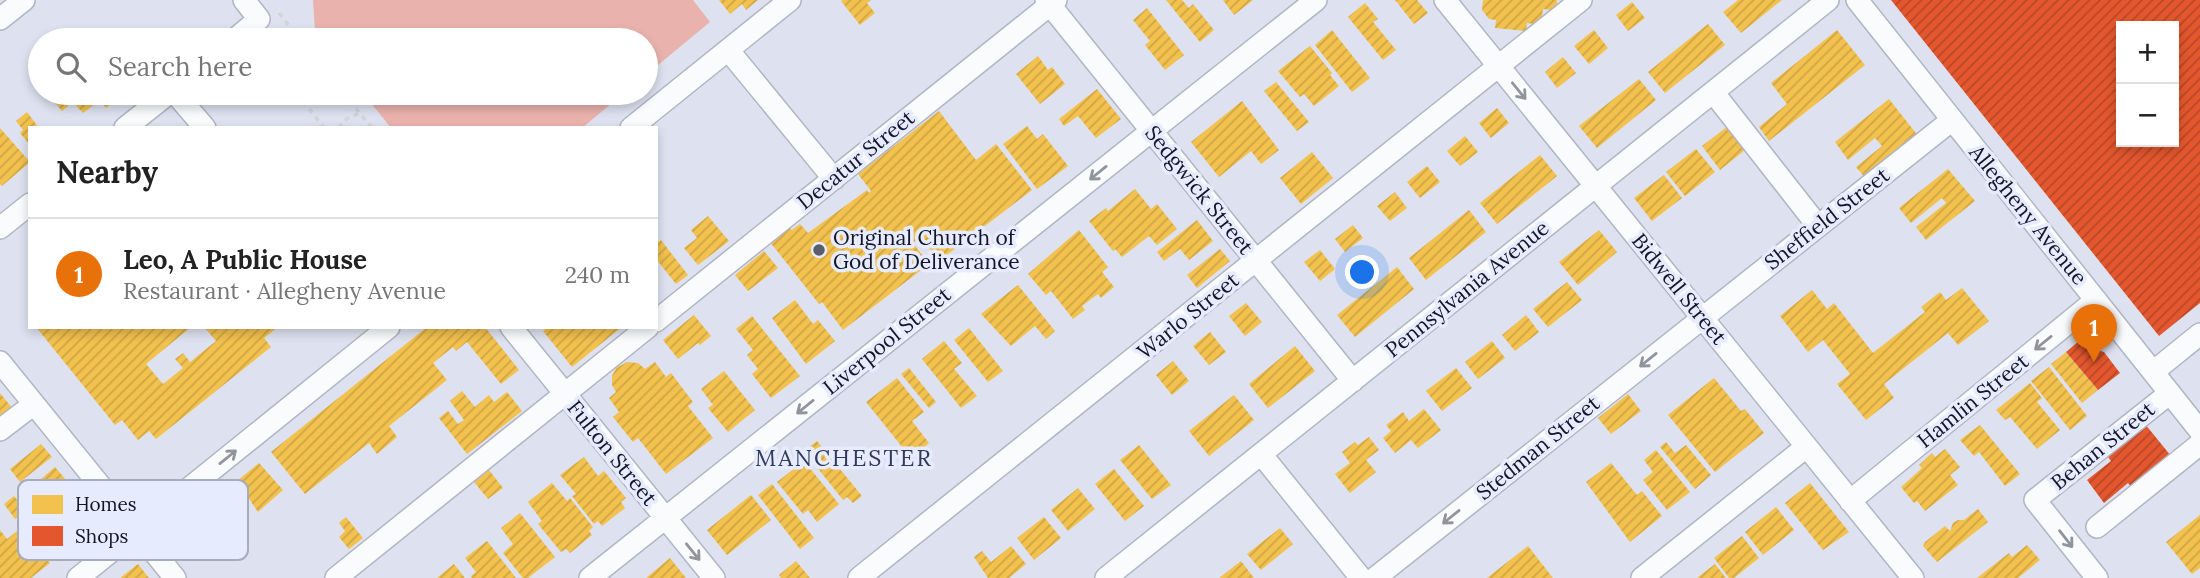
<!DOCTYPE html>
<html lang="en">
<head>
<meta charset="utf-8">
<style>
  body { margin:0; font-family:Lora,serif; background:#f2f2f2; color:#222 }
  .controls { position:absolute; right:21px; top:21px; display:grid; overflow:hidden; border-radius:0px; box-shadow:0 4px 10px #0003 }
  .controls button { width:63px; height:63px; display:grid; place-items:center; padding:0; border:0; border-bottom:2px solid #e0e0e0; background:#fff; color:#222; font:35px sans-serif }
  .you { position:absolute; left:1363px; top:273px; width:24px; height:24px; margin:-18px; border:5px solid #fff; border-radius:50%; background:#1a73e8; box-shadow:0 0 0 10px #1a73e833 }
  .badge { display:grid; place-items:center; width:46px; height:46px; border-radius:50%; background:#ea580c; color:#fff; font-size:23px; font-weight:700 }
  .pin { position:absolute; translate:-50% -58px; filter:drop-shadow(0 2px 4px #0008) }
  .pin::after { content:''; position:absolute; top:37px; width:24px; height:21px; background:inherit; clip-path:polygon(0 0,100% 0,50% 100%) }
  .list { margin:0; padding:0; list-style:none }
  h2 { display:flex; justify-content:space-between; align-items:center; height:91px; margin:0; padding:0 28px; font-size:30px }
  h2 small { font-size:23px; font-weight:400; color:#767676 }
  .list li { display:grid; grid-template-columns:46px 1fr auto; gap:21px; align-items:center; box-sizing:border-box; height:112px; padding:0 28px; border-top:2px solid #e0e0e0 }
  .list b { display:block; font-size:26px; white-space:nowrap }
  .list p { margin:0; font-size:23px; white-space:nowrap; color:#767676 }
  .list em { font-size:23px; font-style:normal; color:#767676 }
  .icon { flex:none; width:38px; height:38px; fill:none; stroke:currentColor; stroke-width:2; stroke-linecap:round; stroke-linejoin:round }
  .map { position:relative; flex:none; width:2200px; height:578px; overflow:hidden }
  .search { position:absolute; background:#fff; box-shadow:0 4px 10px #0003; left:28px; top:28px; width:630px; height:77px; display:flex; align-items:center; gap:18px; box-sizing:border-box; padding:0 24px; border-radius:38px; color:#767676; font-size:26px }
  .panel { position:absolute; background:#fff; box-shadow:0 4px 10px #0003; left:28px; top:126px; width:630px; height:203px; border-radius:0px }
  .map>svg:first-child { display:block }
  .pitch { fill:#eab2ad }
  .homes { fill:url(#homes-hatch) }
  .shops { fill:url(#shops-hatch); fill-rule:evenodd }
  .lines { fill:none; stroke-linecap:round; stroke-linejoin:round }
  .minor-casing { stroke:#b1b5c3; stroke-width:24 }
  .path { stroke:#d2d4d7; stroke-width:3.5; stroke-dasharray:5 5; stroke-linecap:butt }
  .minor { stroke:#fafbfd; stroke-width:21 }
  .oneway { stroke:#92949c }
  .poi-dot { fill:#5a5d6c; stroke:#e6ecfd; stroke-width:2.5 }
  .labels { text-anchor:middle; stroke-width:7; stroke-linejoin:round; paint-order:stroke }
  .street-label { font-size:21px; fill:#131625; stroke:#e6ecfd }
  .poi-label { font-size:21px; fill:#131625; stroke:#e6ecfd; text-anchor:start }
  .neighbourhood-label { font-size:23px; letter-spacing:2px; fill:#313a5b; stroke:#e6ecfd }
  .key { fill:#e6ecfd; stroke:#a7acbc; stroke-width:2 }
  .key-label { font-size:19px; fill:#131625 }
</style>
</head>
<body>
<div class="map">
<svg width="2200" height="578" viewBox="0 0 2200 578">
  <defs>
    <pattern id="homes-hatch" width="6" height="6" patternUnits="userSpaceOnUse" patternTransform="scale(1.75)"><rect width="6" height="6" fill="#f2c14e"/><path d="M-1 1l2-2M0 6l6-6M5 7l2-2" fill="none" stroke="#cfa544"/></pattern>
    <pattern id="shops-hatch" width="6" height="6" patternUnits="userSpaceOnUse" patternTransform="scale(1.75)"><rect width="6" height="6" fill="#e4572e"/><path d="M-1 1l2-2M0 6l6-6M5 7l2-2" fill="none" stroke="#b84727"/></pattern>
  </defs>
  <rect width="100%" height="100%" fill="#dee2f0"/>
  <path class="pitch" d="M313,0H693L710,22L646,75V40H321L315,32Z
    M363,93H624L582,128H391Z"/>
  <path class="homes" d="M719,0H758L746,10L742,4L730,14Z
    M843,0H871L867,3L875,13L860,25L841,1Z
    M1166,0H1182L1189,8L1193,4L1214,30L1200,42Z
    M1223,0H1253L1234,15Z
    M1395,0H1417L1428,13L1414,24Z
    M1483,0H1557V6L1551,10L1543,9L1542,17L1534,24L1527,23L1526,31L1495,28L1496,20L1489,19L1482,10Z
    M1738,0H1782L1741,33L1723,12Z
    M1632,2L1645,18L1628,31L1616,15Z
    M1365,3L1378,19L1373,22L1396,50L1383,60L1348,17Z
    M1147,8L1184,55L1165,70L1145,45L1150,41L1133,20Z
    M1708,24L1725,45L1665,93L1648,72Z
    M1332,30L1370,78L1352,92L1315,45Z
    M1594,30L1608,48L1589,64L1574,46Z
    M1837,30L1865,65L1769,141L1759,127L1787,104L1771,83Z
    M1310,46L1332,73L1330,75L1339,86L1314,106L1304,94L1300,97L1278,71Z
    M1038,56L1048,70L1052,67L1065,84L1040,104L1016,74Z
    M1563,57L1576,73L1557,88L1545,72Z
    M1639,79L1656,100L1597,148L1579,126Z
    M1276,82L1309,122L1297,131L1264,91Z
    M1097,89L1121,119L1096,138L1078,116L1064,126L1059,119Z
    M47,93H119L121,96L106,108L100,100L83,113L73,102L62,111Z
    M1889,99L1919,137L1866,179L1856,167L1882,146L1875,138L1848,160L1835,142Z
    M1242,101L1279,150L1261,164L1251,151L1219,177L1191,142Z
    M1497,108L1509,123L1491,138L1479,123Z
    M939,111L976,160L996,144L1032,190L939,261L921,237L913,243L929,264L843,330L822,302L819,304L770,242L789,227L792,230L800,224L808,233L867,190L869,193L871,191L858,174Z
    M27,112L39,128H30V145L20,133L23,130L16,121Z
    M1732,123L1750,146L1720,170L1702,146Z
    M1027,126L1037,139L1043,134L1068,166L1037,189L1003,144Z
    M0,128L30,162L2,186L0,184Z
    M1465,136L1478,152L1460,166L1447,151Z
    M1696,149L1715,172L1685,196L1666,172Z
    M1312,152L1333,178L1301,204L1280,178Z
    M1540,155L1557,176L1497,224L1480,203Z
    M1427,166L1440,182L1420,198L1407,182Z
    M1948,169L1975,201L1926,240L1916,227L1946,203L1942,198L1911,223L1899,208Z
    M1664,175L1682,198L1652,221L1634,198Z
    M1135,189L1151,209L1157,204L1177,229L1157,245L1149,236L1122,257L1115,249L1113,251L1089,221L1106,208L1108,211Z
    M1395,192L1407,208L1390,221L1377,206Z
    M1469,210L1486,232L1426,280L1409,258Z
    M708,216L729,241L698,265L684,248L697,238L691,230Z
    M1197,220L1213,241L1189,260L1180,249L1164,261L1157,252Z
    M1353,225L1363,238L1345,252L1335,239Z
    M1079,230L1108,267L1102,272L1114,287L1101,298L1098,294L1082,306L1085,310L1073,319L1051,291L1046,295L1028,274Z
    M1599,230L1617,252L1578,285L1559,262Z
    M661,240L688,275L676,284L656,259V243Z
    M1220,249L1230,261L1197,288L1187,275Z
    M1320,250L1335,269L1320,281L1304,262Z
    M764,251L778,268L748,291L735,275Z
    M1397,267L1414,289L1355,337L1337,315Z
    M1567,282L1582,300L1548,327L1533,309Z
    M1018,285L1055,331L1046,339L1035,326L1011,346L981,314Z
    M1962,288L1989,321L1958,345L1948,333L1884,384L1894,398L1866,420L1837,384L1850,374L1823,340L1808,352L1780,316L1812,290L1827,309L1834,303L1873,353L1925,312L1921,307L1940,292L1946,300Z
    M795,300L813,324L818,320L835,341L806,364L772,318Z
    M1246,303L1262,322L1245,336L1229,316Z
    M694,315L711,336L700,345L698,343L678,359L663,340Z
    M1526,315L1539,332L1515,351L1502,335Z
    M752,316L800,376L771,398L752,374L758,369L747,355L753,350L736,329Z
    M36,327H191L146,364L163,384L183,368L175,359L183,353L190,362L216,341L204,327H278L264,338L271,347L156,439L149,431L138,440L122,420L115,425Z
    M427,327H485L519,370L501,384L467,342L456,351L453,347L433,363L447,380L389,426L397,437L377,454L369,443L305,494L271,452Z
    M548,327H622L572,367L543,331Z
    M969,328L1003,371L988,382L954,340Z
    M1210,332L1226,352L1209,365L1193,346Z
    M944,341L962,363L954,369L977,396L961,408L922,359Z
    M1492,341L1505,358L1478,379L1465,362Z
    M1295,346L1315,371L1268,408L1249,384Z
    M2066,352L2098,390L2082,403L2051,364Z
    M1173,361L1189,381L1172,395L1156,375Z
    M627,362L638,363L645,369L655,362L666,377L671,373L693,402L688,406L713,438L666,474L638,438L633,442L613,417L619,412L609,398L616,392L612,385V376L616,368Z
    M2049,367L2087,416L2070,430L2031,381Z
    M909,368L936,402L929,408L901,374Z
    M1456,368L1472,388L1442,411L1426,391Z
    M724,371L755,410L728,432L708,408L713,405L701,389Z
    M897,378L924,412L912,421L929,443L911,458L866,402Z
    M1714,378L1741,411L1745,409L1764,433L1715,472L1668,415Z
    M2030,383L2042,398L2037,402L2060,430L2037,449L2010,417L2005,420L1996,410Z
    M462,391L475,407L489,395L494,402L507,392L522,411L467,454L439,418L448,411L458,424L464,420L450,401Z
    M0,393L13,409L0,419Z
    M1628,394L1641,411L1611,434L1598,418Z
    M1234,395L1254,420L1209,456L1189,431Z
    M1424,409L1441,430L1418,448L1411,440L1395,453L1383,438L1391,431L1386,425L1403,412L1409,421Z
    M1980,425L2020,474L2005,486L1979,452L1974,456L1960,440Z
    M1369,437L1379,450L1366,460L1376,472L1350,493L1335,474L1350,463L1342,452L1355,442L1358,445Z
    M817,441L862,496L853,503L847,497L843,500L804,451Z
    M1666,442L1675,453L1686,445L1711,475L1695,489L1660,447Z
    M41,444L52,457L20,482L10,469Z
    M1139,445L1171,485L1152,499L1120,460Z
    M1945,449L1960,467L1950,475L1958,485L1925,511L1917,501L1914,503L1901,487L1922,468L1919,465L1932,453L1935,457Z
    M1656,450L1690,492L1667,510L1643,480L1653,472L1644,460Z
    M584,457L598,476L604,471L626,498L621,502L625,508L602,526L598,521L594,524L572,496L576,494L560,475Z
    M804,461L839,504L817,522L808,510L803,514L777,482Z
    M259,463L283,490L258,512L237,481Z
    M1611,463L1637,495L1642,491L1662,516L1630,542L1586,482Z
    M55,467L66,480L51,492L41,479Z
    M1114,469L1144,506L1125,521L1095,484Z
    M489,470L503,488L488,499L474,482Z
    M552,483L567,501L570,498L593,527L589,531L592,535L570,553L566,549L561,552L538,524L542,521L528,502Z
    M1810,483L1849,532L1823,550L1785,503Z
    M772,484L814,538L800,549L758,495Z
    M1078,488L1095,509L1068,531L1051,510Z
    M228,493L246,516L186,561L169,539Z
    M751,495L771,520L727,555L707,530Z
    M14,496L26,510L15,519L4,504Z
    M1776,507L1794,530L1763,555L1745,532Z
    M1978,509L1988,522L1937,562L1923,546L1925,542L1945,526L1950,531L1953,523L1958,520H1964Z
    M520,513L555,557L528,578H523L503,553L513,544L501,528Z
    M2200,515V568L2192,574L2166,542Z
    M346,517L363,538L349,549L339,537L345,531L339,523Z
    M1044,517L1061,538L1034,560L1017,538Z
    M21,528L50,563L31,578H0V530L7,539Z
    M1280,528L1293,544L1261,570L1247,554Z
    M1742,536L1759,558L1734,578H1729L1714,558Z
    M487,541L516,578H472L471,576L476,572L465,558Z
    M2027,545L2040,560L2018,578H1977L2009,553L2012,557Z
    M1011,546L1026,564L1009,578H988L974,557L982,551L991,562Z
    M1528,546L1553,578H1487Z
    M670,558L686,578H646Z
    M796,561L810,578H781L779,575Z
    M1241,561L1254,578H1219Z
    M138,564L149,578H120Z
    M454,564L465,578H437Z
    M1715,564L1726,578H1697Z"/>
  <path class="shops" d="M1891,0H2200V303L2159,336ZM2121,26H2174V142H2121Z
    M2086,335L2090,336L2092,345L2097,350L2104,352L2120,373L2098,390L2066,352Z
    M2145,424L2171,456L2132,488L2128,483L2104,503L2087,480L2111,461L2105,453Z"/>
  <g class="lines">
    <g class="minor-casing">
      <path id="minor" d="M1046,0L1353,381
        M1445,0L1913,578
        M1857,0L2200,431
        M0,19L24,0
        M234,40L259,19L244,0
        M729,51L834,179
        M1713,92L1818,226
        M175,93L205,128
        M125,128L169,93
        M631,128L790,0
        M0,228L30,204
        M656,321L1056,0
        M511,327L714,578
        M0,362L175,578
        M2153,372L2200,334
        M0,430L34,404
        M1261,454L1361,578
        M1850,501L2096,300
        M2097,527L2200,444
        M78,578L389,327
        M336,578L648,327
        M590,578L1316,0
        M859,578L1581,0
        M1106,578L1828,0
        M1375,578L1952,120
        M1642,578L1806,447
        M2097,578L2035,500L2170,393"/>
    </g>
    <path class="path" d="M279,13L300,40
      M297,93L324,128
      M343,93L372,128
      M339,128L343,121L359,113"/>
    <use href="#minor" class="minor"/>
  </g>
  <defs><path id="oneway-shaft" d="M-6 0H5M1.5-3L5.5 0L1.5 3" fill="none" stroke-width="1.6" stroke-linecap="round" stroke-linejoin="round" transform="scale(1.75)"/></defs>
  <g class="oneway">
    <use href="#oneway-shaft" transform="translate(1519 91) rotate(51)"/>
    <use href="#oneway-shaft" transform="translate(1098 173) rotate(141)"/>
    <use href="#oneway-shaft" transform="translate(2043 343) rotate(141)"/>
    <use href="#oneway-shaft" transform="translate(1648 360) rotate(141)"/>
    <use href="#oneway-shaft" transform="translate(805 407) rotate(141)"/>
    <use href="#oneway-shaft" transform="translate(228 457) rotate(-39)"/>
    <use href="#oneway-shaft" transform="translate(1451 517) rotate(141)"/>
    <use href="#oneway-shaft" transform="translate(2066 539) rotate(52)"/>
    <use href="#oneway-shaft" transform="translate(693 552) rotate(51)"/>
  </g>
  <circle class="poi-dot" cx="819" cy="250" r="7"/>
  <g class="labels">
    <g class="street-label">
      <text transform="translate(856 160) rotate(-39)" y="7">Decatur Street</text>
      <text transform="translate(1199 190) rotate(51)" y="7">Sedgwick Street</text>
      <text transform="translate(2028 215) rotate(51)" y="7">Allegheny Avenue</text>
      <text transform="translate(1827 219) rotate(-38)" y="7">Sheffield Street</text>
      <text transform="translate(1467 289) rotate(-39)" y="7">Pennsylvania Avenue</text>
      <text transform="translate(1679 289) rotate(51)" y="7">Bidwell Street</text>
      <text transform="translate(1188 316) rotate(-39)" y="7">Warlo Street</text>
      <text transform="translate(887 341) rotate(-39)" y="7">Liverpool Street</text>
      <text transform="translate(1973 401) rotate(-39)" y="7">Hamlin Street</text>
      <text transform="translate(2103 446) rotate(-39)" y="7">Behan Street</text>
      <text transform="translate(1538 448) rotate(-39)" y="7">Stedman Street</text>
      <text transform="translate(612 453) rotate(51)" y="7">Fulton Street</text>
    </g>
    <g class="poi-label">
      <text x="833" y="245">Original Church of<tspan x="833" dy="24">God of Deliverance</tspan></text>
    </g>
    <g class="neighbourhood-label">
      <text x="844" y="466">MANCHESTER</text>
    </g>
  </g>
  <rect x="18" y="480" width="230" height="80" rx="10" class="key"/>
  <rect x="32" y="495" width="31" height="19" fill="#f2c14e"/>
  <rect x="32" y="526" width="31" height="20" fill="#e4572e"/>
  <g class="key-label">
    <text x="75" y="511">Homes</text>
    <text x="75" y="543">Shops</text>
  </g>
</svg>
<div class="controls">
<button>+</button>
<button>−</button>
</div>
<div class="you"></div>
<div class="pin badge" style="left:2094px;top:362px;background:#e8710a">1</div>
<div class="search"><svg class="icon" aria-label="search" viewBox="0 0 24 24"><circle cx="10" cy="10" r="6"/><path d="M15 15l6 6"/></svg>Search here</div>
<section class="panel">
<h2>Nearby<small></small></h2>
<ul class="list">
<li><span class="badge" style="background:#e8710a">1</span><div><b>Leo, A Public House</b><p>Restaurant · Allegheny Avenue</p></div><em>240 m</em></li>
</ul>
</section>
</div>
</body>
</html>
